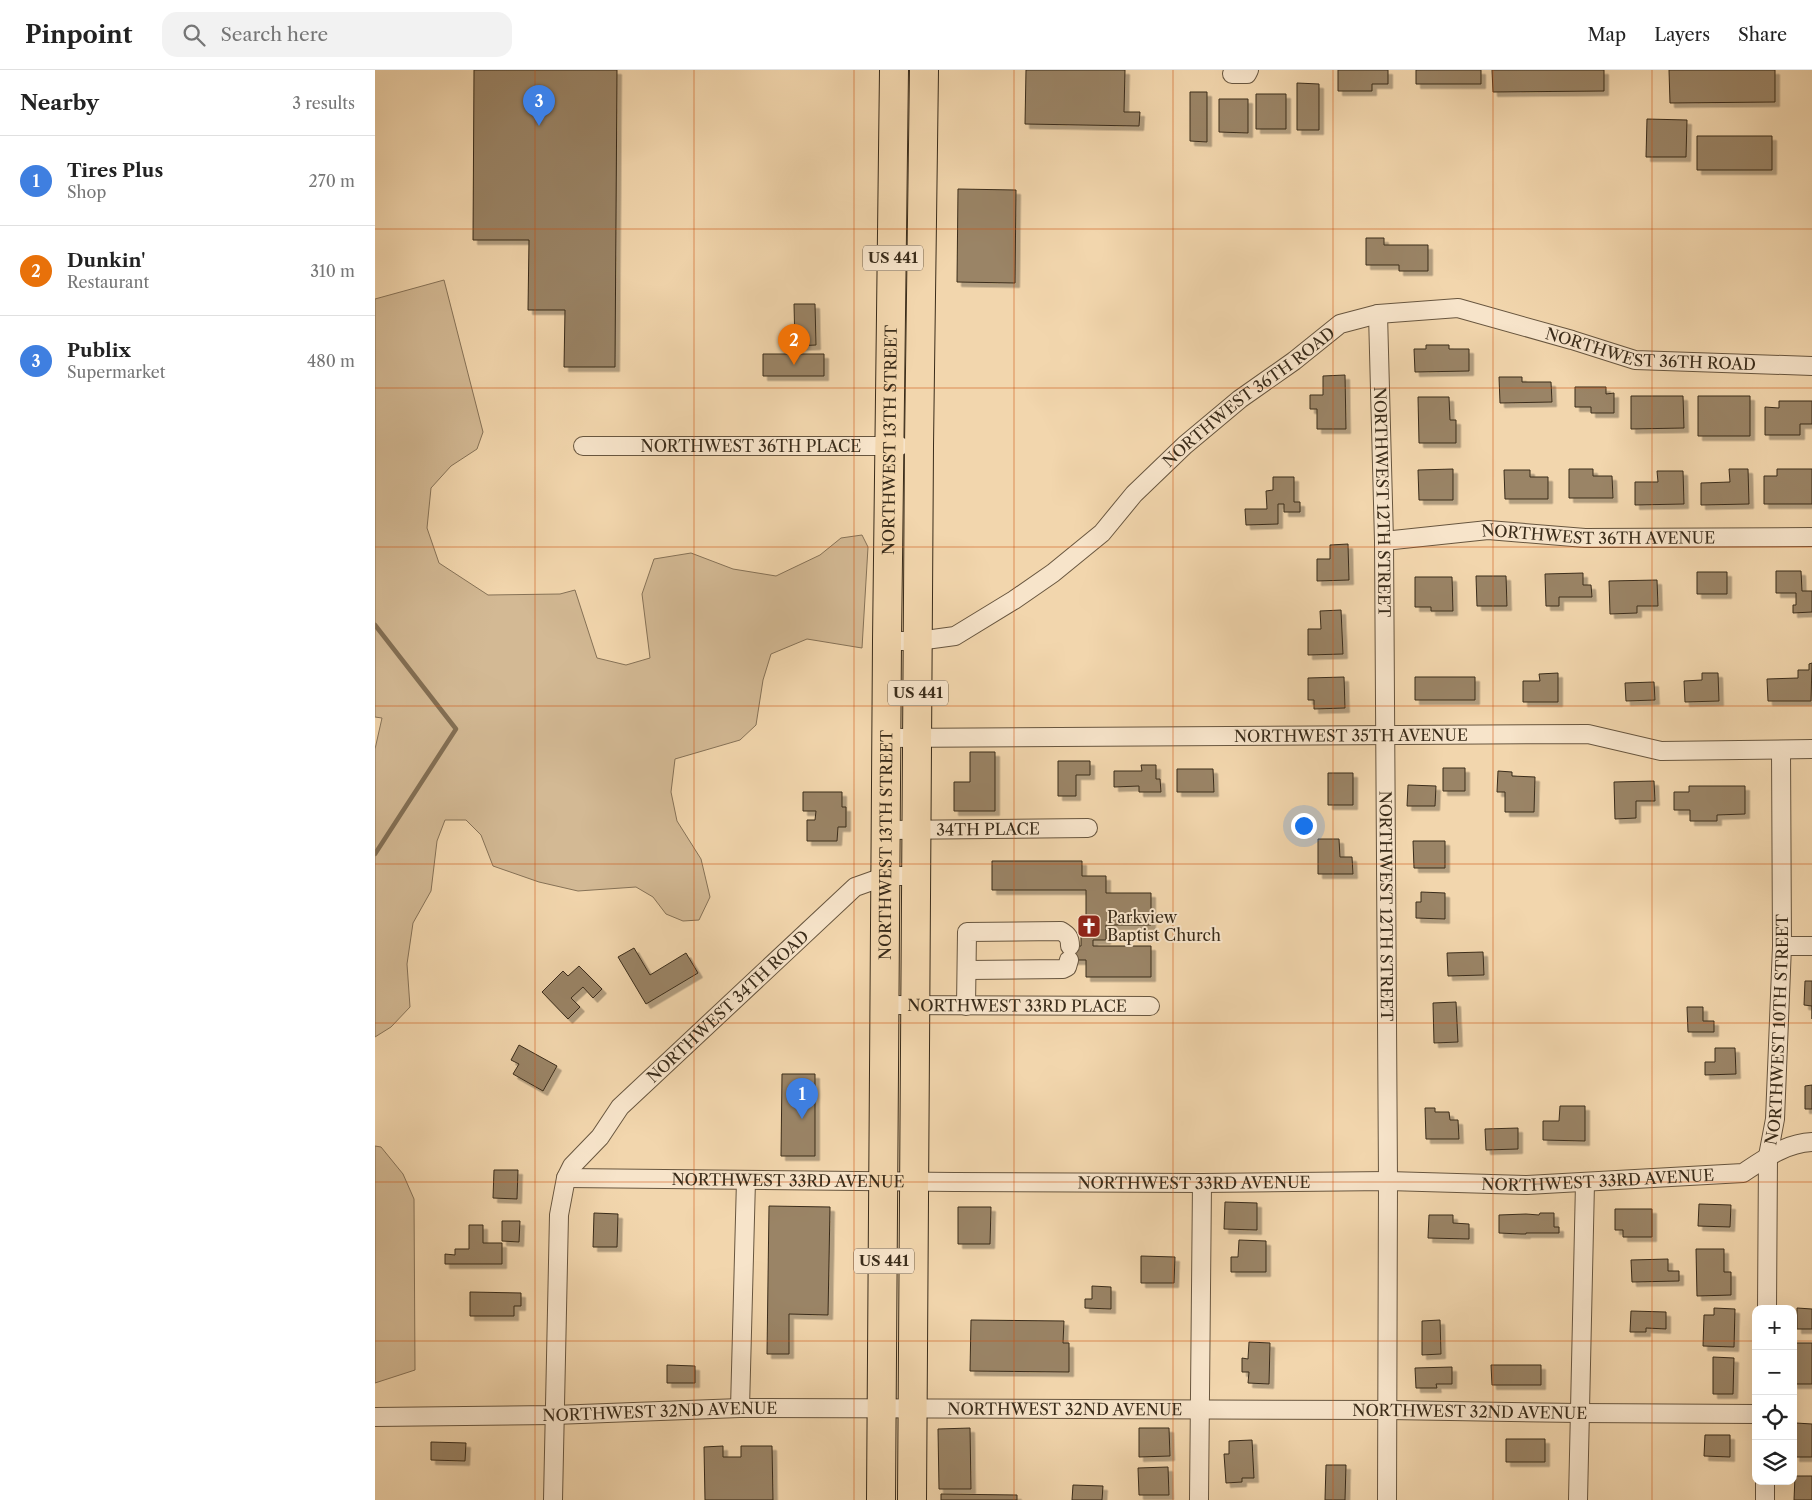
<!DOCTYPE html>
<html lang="en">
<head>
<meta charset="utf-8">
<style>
  body { margin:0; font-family:"Libre Caslon Text",serif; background:#f2f2f2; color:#222 }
  .controls { position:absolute; right:15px; bottom:15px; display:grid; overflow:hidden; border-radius:10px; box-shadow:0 5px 20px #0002 }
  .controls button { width:45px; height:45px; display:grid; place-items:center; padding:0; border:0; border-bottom:1px solid #e0e0e0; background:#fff; color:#222; font:25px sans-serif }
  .you { position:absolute; left:928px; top:755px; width:18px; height:18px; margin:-12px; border:4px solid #fff; border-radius:50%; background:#1a73e8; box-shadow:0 0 0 8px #1a73e833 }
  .badge { display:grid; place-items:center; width:32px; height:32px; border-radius:50%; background:#111827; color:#fff; font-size:16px; font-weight:700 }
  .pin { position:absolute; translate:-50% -41px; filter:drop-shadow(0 1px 2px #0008) }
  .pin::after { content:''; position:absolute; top:26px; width:18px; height:15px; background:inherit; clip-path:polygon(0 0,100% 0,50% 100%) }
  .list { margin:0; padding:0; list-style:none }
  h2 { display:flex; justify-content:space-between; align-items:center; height:65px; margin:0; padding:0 20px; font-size:21px }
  h2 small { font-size:16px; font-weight:400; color:#767676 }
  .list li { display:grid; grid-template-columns:32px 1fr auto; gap:15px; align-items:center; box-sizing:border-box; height:90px; padding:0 20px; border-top:1px solid #e0e0e0 }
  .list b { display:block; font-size:19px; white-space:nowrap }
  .list p { margin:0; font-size:16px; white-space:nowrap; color:#767676 }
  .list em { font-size:16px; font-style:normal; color:#767676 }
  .icon { flex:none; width:28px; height:28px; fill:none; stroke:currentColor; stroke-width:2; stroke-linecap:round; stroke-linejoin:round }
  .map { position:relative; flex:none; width:1437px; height:1430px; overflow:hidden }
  header { display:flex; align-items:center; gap:30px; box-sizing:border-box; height:70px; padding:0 25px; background:#fff; border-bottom:1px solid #e0e0e0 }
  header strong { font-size:24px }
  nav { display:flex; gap:28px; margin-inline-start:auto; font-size:18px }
  .search { width:350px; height:45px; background:#f2f2f2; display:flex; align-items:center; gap:12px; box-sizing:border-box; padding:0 18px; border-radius:15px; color:#767676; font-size:19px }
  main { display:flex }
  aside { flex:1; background:#fff }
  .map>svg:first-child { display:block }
  .green { fill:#d3b994; stroke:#867257 }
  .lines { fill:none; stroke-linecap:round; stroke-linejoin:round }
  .stream { stroke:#836f54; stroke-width:4.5 }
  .building { fill:#9a8466; stroke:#3a2c1a; filter:url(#shadow) }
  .minor-casing { stroke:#68563f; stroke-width:20 }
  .primary-casing { stroke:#3a2c1a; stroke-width:30 }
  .minor { stroke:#f7e4ca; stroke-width:18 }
  .primary { stroke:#f2d6ad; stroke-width:28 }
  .grid { fill:none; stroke:#ce520e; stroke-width:1; stroke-opacity:0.55 }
  .labels { text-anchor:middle; stroke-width:4; stroke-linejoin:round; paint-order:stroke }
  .shield { fill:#f7e4ca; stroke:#73634f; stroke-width:1 }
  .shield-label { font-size:15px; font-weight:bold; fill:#3a2c1a }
  .street-label { font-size:16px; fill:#3a2c1a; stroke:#f7e4ca }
  .poi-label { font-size:16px; fill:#3a2c1a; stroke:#f7e4ca; text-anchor:start }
</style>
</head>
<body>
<header>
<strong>Pinpoint</strong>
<div class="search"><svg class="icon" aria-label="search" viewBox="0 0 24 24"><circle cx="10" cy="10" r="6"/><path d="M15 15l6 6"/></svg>Search here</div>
<nav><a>Map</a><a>Layers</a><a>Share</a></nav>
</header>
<main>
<aside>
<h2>Nearby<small>3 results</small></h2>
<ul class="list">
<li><span class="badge" style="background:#3f7fe0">1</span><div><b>Tires Plus</b><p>Shop</p></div><em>270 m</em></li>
<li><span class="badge" style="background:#e8710a">2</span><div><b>Dunkin'</b><p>Restaurant</p></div><em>310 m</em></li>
<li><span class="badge" style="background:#3f7fe0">3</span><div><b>Publix</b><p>Supermarket</p></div><em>480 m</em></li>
</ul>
</aside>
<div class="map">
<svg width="1437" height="1430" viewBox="0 0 1437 1430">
  <defs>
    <filter id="shadow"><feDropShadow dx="4.5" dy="4.5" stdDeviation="0" flood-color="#0004"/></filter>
  </defs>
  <rect width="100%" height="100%" fill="#f2d6ad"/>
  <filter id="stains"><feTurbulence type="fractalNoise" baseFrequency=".004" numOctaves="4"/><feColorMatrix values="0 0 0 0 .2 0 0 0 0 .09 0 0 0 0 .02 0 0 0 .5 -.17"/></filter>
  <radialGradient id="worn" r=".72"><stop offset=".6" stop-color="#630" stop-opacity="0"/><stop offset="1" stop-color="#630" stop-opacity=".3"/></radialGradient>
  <path class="green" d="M69,210L108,362L102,379L76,396L56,418L52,458L64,493L113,525L185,524L200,520L222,588L251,595L275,588L267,524L279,489L316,483L358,499L401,506L445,485L466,468L487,465L493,477L487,578L432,569L396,584L388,610L381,655L365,670L300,689L296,722L302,751L326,789L335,827L324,850L308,851L291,844L278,827L261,817L203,821L164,812L118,796L106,765L91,750H70L62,771L56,821L38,853L32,894L35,937L16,957L0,967V679L7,648L0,647V229Z
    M0,1076L6,1077L28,1104L39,1129L40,1300L0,1313Z"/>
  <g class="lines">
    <path class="stream" d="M0,555L81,659L0,784"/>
  </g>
  <path class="building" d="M99,0H242L240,297H189L190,240H153L154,170H98Z
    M651,0H750L749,42H765L764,56L650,54Z
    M963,0H1013V14H997V21H963Z
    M1041,0H1106V14H1041Z
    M1117,0H1229V21L1118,22Z
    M1294,0H1400V32L1295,33Z
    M922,13L944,14V60H922Z
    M815,22H832V72L815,71Z
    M881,24H911V59H881Z
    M844,29H873V63L844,62Z
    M1272,49L1312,50L1311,87H1271Z
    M1322,66H1397V100H1322Z
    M583,119L641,120L640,213L582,212Z
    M991,168H1009V175H1053V201H1024V195H991Z
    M419,234H440L441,275L420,276Z
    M1051,275H1074V279H1094V301L1040,302L1039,279H1051Z
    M388,284H449V306H388Z
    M970,305L971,359H942V339H935V325H948V306Z
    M1124,307H1147V312H1176L1177,332L1125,333Z
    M1200,317H1231V324L1239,323V343H1216V337H1200Z
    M1256,326H1308L1309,358L1256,359Z
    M1323,326H1375V366H1323Z
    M1043,327H1074L1075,350H1081V373H1044Z
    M1404,331H1437V354H1425V365H1390V337L1404,338Z
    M1078,399V430H1044L1043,400Z
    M1194,399H1218V406H1237L1238,428H1194Z
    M1354,399H1373L1374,434L1326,435V413L1355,412Z
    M1402,399H1437V434H1389V406H1402Z
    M1129,400H1155V407H1173V429H1130Z
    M1282,401H1308L1309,434L1260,435V412H1283Z
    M898,407H919V432H925V442H909V434H903V454L871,455L870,439H892L891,421L898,420Z
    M973,474L974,510L942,511V489H955V475Z
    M1401,501H1426L1427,521H1437V542L1418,543V535H1421V523H1401Z
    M1322,502H1352V524H1322Z
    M1208,503V515H1216L1217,527H1184V536H1171L1170,504Z
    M1101,506H1131L1132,536H1102Z
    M1040,507H1077L1078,541H1056V537H1040Z
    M1282,510L1283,536H1262V543L1235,544L1234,511Z
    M966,540L968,584L933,585V559H946L945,541Z
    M1437,593L1436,631H1393L1392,609L1423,608V600H1434V594Z
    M1183,603V632H1148V611H1165L1164,604Z
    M1327,603H1343L1344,631L1310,632L1309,611L1327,610Z
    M969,607L970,638L939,639V630H933V608Z
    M1040,607H1100V630H1040Z
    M1279,612L1280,630L1251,631L1250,613Z
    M595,682H620V741H579V712H595Z
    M683,691H715V705H701V726H683Z
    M766,695H781V709H785L786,722H764V716L739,717V701H767Z
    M1068,698H1090V721H1068Z
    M802,699H838L839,722H802Z
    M1123,701L1137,702V706L1160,707L1159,742H1130V722H1122Z
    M953,703H978V735H953Z
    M1279,711L1280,731H1261V748L1240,749L1239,712Z
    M1033,715L1061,716L1060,736H1032Z
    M1314,716H1370V744L1342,745V751H1315V740H1299V722H1314Z
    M428,722H467V737H471V757H463L462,771H432V750H440L441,741H428Z
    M943,769H964L965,787H977L978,804H943Z
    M1038,771H1070V798H1039Z
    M617,791H707V806H731V823H776V855H731V870H718V876H776V907H711V890H689V876H706V864H711V820H617Z
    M1046,822L1070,823V849L1041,848V832H1046Z
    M259,878L275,905L311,883L323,903L271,934L243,887Z
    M1108,882L1109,905L1073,906L1072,883Z
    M204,896L227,919L218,928L208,917L196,928L205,937L193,949L167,922L188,901L193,906Z
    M1430,911H1437V949V936L1429,935Z
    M1081,932L1083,972L1059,973L1058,933Z
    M1312,937H1328V951H1339V962H1313Z
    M144,975L182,996L168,1021L138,1004L144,994L136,990Z
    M1340,978H1360L1361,1004L1330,1005V992H1340Z
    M407,1004H440V1086H406Z
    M1437,1015V1039H1430V1016Z
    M1185,1036H1210V1071L1168,1070V1051H1184Z
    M1050,1038H1060V1042H1074L1075,1050H1083L1084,1069H1051Z
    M1143,1058V1079L1111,1080L1110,1059Z
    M119,1100H143L142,1129L118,1128Z
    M850,1132L882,1133V1160L849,1159Z
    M1324,1134L1356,1135L1355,1157L1323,1156Z
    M394,1136L455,1137L453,1245L414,1244V1284H392Z
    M583,1137H616L615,1174H583Z
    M1240,1139H1277V1167H1248V1160H1240Z
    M219,1143L243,1144L242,1177H218Z
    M1165,1143H1179V1157H1184V1163H1151V1164H1146L1124,1163V1145L1151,1144L1164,1145Z
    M1054,1145H1078V1153L1094,1154V1169L1053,1168Z
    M127,1151H145L144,1172L127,1171Z
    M94,1155H108V1173H127V1194H70V1184L80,1185V1179H94Z
    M864,1170L891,1171V1202H856V1187H863Z
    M1321,1179H1349V1202H1356V1225L1322,1226Z
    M766,1186L800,1187L799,1213H766Z
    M1293,1189V1201H1304V1211L1257,1212L1256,1190Z
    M717,1216L736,1217V1239L710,1238V1229H717Z
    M95,1222L146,1223V1236H139V1246H95Z
    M1339,1238L1360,1239L1359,1277L1328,1276L1329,1245H1339Z
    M1422,1238L1437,1239V1259H1422Z
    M1256,1241L1291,1242V1259L1271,1258V1262H1255Z
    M596,1250L689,1251L688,1273H694V1302L595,1301Z
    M1065,1250L1066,1284L1047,1285V1251Z
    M874,1272L895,1273L894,1314L873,1313L874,1302H867V1288L873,1289Z
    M1418,1273H1437V1314H1418Z
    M1338,1287L1359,1288L1358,1324H1338Z
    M292,1295L320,1296V1313H292Z
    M1116,1295H1166V1315H1117Z
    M1077,1297V1314H1061L1062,1318H1041L1040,1298Z
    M1421,1353L1437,1354V1387H1420Z
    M595,1358L596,1419H564L563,1359Z
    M764,1358H794L795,1386L764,1387Z
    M1330,1365H1355V1387L1329,1386Z
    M1131,1369H1170V1392H1131Z
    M877,1370L879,1408H867V1412L851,1413L849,1384H854V1371Z
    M56,1372L91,1373L90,1391L56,1390Z
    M348,1376V1387H366V1376H397L398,1430H330L329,1377Z
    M951,1395H971L970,1430H950Z
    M793,1397L794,1425H764L763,1398Z
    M1420,1406H1437V1430H1419Z
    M698,1415L728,1416L727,1430H697Z
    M566,1424L642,1425V1430H566Z"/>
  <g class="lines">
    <g class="minor-casing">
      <g id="minor">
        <path d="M857,4H872L874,0"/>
        <path id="s1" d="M1003,244L1009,471L1013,1111L1012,1430"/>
        <path id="s2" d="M208,376H525"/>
        <path id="s3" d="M1009,471L1113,460L1210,468L1437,467"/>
        <path id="s4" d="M512,571H543L580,566L639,530L678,503L727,463L759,424L810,375L865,329L919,291L965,254L1003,244L1083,238L1197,270L1260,290L1437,296"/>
        <path id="s5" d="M512,668L1213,664L1286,681L1437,679"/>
        <path id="s6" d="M512,760L713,758"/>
        <path d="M1407,876H1437"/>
        <path d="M592,900L688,899L692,897L694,890"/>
        <path id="s7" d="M510,935L775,936"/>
        <path d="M591,936L592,862L686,861C693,865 695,868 695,876"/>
        <path id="s8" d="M191,1108L579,1112L827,1113L1013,1111L1152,1115L1368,1103C1389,1089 1411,1073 1437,1072"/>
        <path id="s9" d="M1392,1239L1393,1086L1400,1049L1407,876L1406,680"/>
        <path d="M365,1338L371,1110"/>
        <path id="s10" d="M0,1347L179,1345L365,1338L1014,1340L1204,1343L1381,1344"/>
        <path id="s11" d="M178,1430L184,1145L191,1108L197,1096L225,1067L245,1037L480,817L511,806H541"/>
        <path d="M824,1430L827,1113"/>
        <path d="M1203,1430L1210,1113"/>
        <path d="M1390,1430V1411"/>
      </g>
    </g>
    <g class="primary-casing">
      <g id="primary">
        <path id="s12" d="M506,1430L512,571L519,0"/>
        <path d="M537,1430L544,376L549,0"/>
      </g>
    </g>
    <use href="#minor" class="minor"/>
    <use href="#primary" class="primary"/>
  </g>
  <path class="grid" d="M160,0V1430M319,0V1430M479,0V1430M639,0V1430M798,0V1430M958,0V1430M1118,0V1430M1277,0V1430M0,159H1437M0,318H1437M0,477H1437M0,636H1437M0,794H1437M0,953H1437M0,1112H1437M0,1271H1381M1418,1271H1437"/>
  <defs>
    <g id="church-square" transform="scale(1.25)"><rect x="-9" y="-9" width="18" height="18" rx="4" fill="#8f2418" stroke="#f7e4ca"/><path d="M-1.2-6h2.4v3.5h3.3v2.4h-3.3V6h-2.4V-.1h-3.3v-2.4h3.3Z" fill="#fff"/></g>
  </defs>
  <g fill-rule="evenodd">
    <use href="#church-square" x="714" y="856"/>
  </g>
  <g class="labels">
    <g class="shield">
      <rect x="488" y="175.5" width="60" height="25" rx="4"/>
      <rect x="513" y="610.5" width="60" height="25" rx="4"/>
      <rect x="479" y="1178.5" width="60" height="25" rx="4"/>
    </g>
    <g class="shield-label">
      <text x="518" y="193">US 441</text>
      <text x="543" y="628">US 441</text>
      <text x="509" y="1196">US 441</text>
    </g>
    <g class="street-label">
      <text dy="6" stroke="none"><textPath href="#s4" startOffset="884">NORTHWEST 36TH ROAD</textPath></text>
      <text dy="6" stroke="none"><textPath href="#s4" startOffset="449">NORTHWEST 36TH ROAD</textPath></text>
      <text dy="6" stroke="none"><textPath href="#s12" startOffset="1060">NORTHWEST 13TH STREET</textPath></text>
      <text dy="6" stroke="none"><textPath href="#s2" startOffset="168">NORTHWEST 36TH PLACE</textPath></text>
      <text dy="6" stroke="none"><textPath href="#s1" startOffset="188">NORTHWEST 12TH STREET</textPath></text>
      <text dy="6" stroke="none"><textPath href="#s3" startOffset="215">NORTHWEST 36TH AVENUE</textPath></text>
      <text dy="6" stroke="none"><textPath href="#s5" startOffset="464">NORTHWEST 35TH AVENUE</textPath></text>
      <text dy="6" stroke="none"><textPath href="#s6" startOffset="101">34TH PLACE</textPath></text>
      <text dy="6" stroke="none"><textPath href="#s12" startOffset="655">NORTHWEST 13TH STREET</textPath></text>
      <text dy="6" stroke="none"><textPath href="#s1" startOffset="592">NORTHWEST 12TH STREET</textPath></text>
      <text dy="6" stroke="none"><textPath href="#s7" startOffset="132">NORTHWEST 33RD PLACE</textPath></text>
      <text dy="6" stroke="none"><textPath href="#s11" startOffset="560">NORTHWEST 34TH ROAD</textPath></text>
      <text dy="6" stroke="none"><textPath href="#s9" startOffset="280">NORTHWEST 10TH STREET</textPath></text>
      <text dy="6" stroke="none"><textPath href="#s8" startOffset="1032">NORTHWEST 33RD AVENUE</textPath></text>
      <text dy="6" stroke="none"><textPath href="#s8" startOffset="222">NORTHWEST 33RD AVENUE</textPath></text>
      <text dy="6" stroke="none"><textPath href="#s8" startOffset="628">NORTHWEST 33RD AVENUE</textPath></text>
      <text dy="6" stroke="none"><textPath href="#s10" startOffset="690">NORTHWEST 32ND AVENUE</textPath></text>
      <text dy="6" stroke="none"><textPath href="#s10" startOffset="285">NORTHWEST 32ND AVENUE</textPath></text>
      <text dy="6" stroke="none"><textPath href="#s10" startOffset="1095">NORTHWEST 32ND AVENUE</textPath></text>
    </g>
    <g class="poi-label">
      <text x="732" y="853">Parkview<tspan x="732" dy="18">Baptist Church</tspan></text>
    </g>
  </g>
  <rect width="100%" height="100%" filter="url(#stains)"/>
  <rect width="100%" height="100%" fill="url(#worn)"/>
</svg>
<div class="controls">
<button>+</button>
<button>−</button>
<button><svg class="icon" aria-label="locate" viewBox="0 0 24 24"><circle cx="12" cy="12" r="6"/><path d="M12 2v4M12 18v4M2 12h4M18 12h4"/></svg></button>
<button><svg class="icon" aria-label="layers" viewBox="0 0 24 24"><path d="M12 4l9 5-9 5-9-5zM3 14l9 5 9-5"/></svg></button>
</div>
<div class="you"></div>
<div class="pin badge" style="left:427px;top:1049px;background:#3f7fe0">1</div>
<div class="pin badge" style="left:419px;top:295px;background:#e8710a">2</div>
<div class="pin badge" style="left:164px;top:56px;background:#3f7fe0">3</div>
</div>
</main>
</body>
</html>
